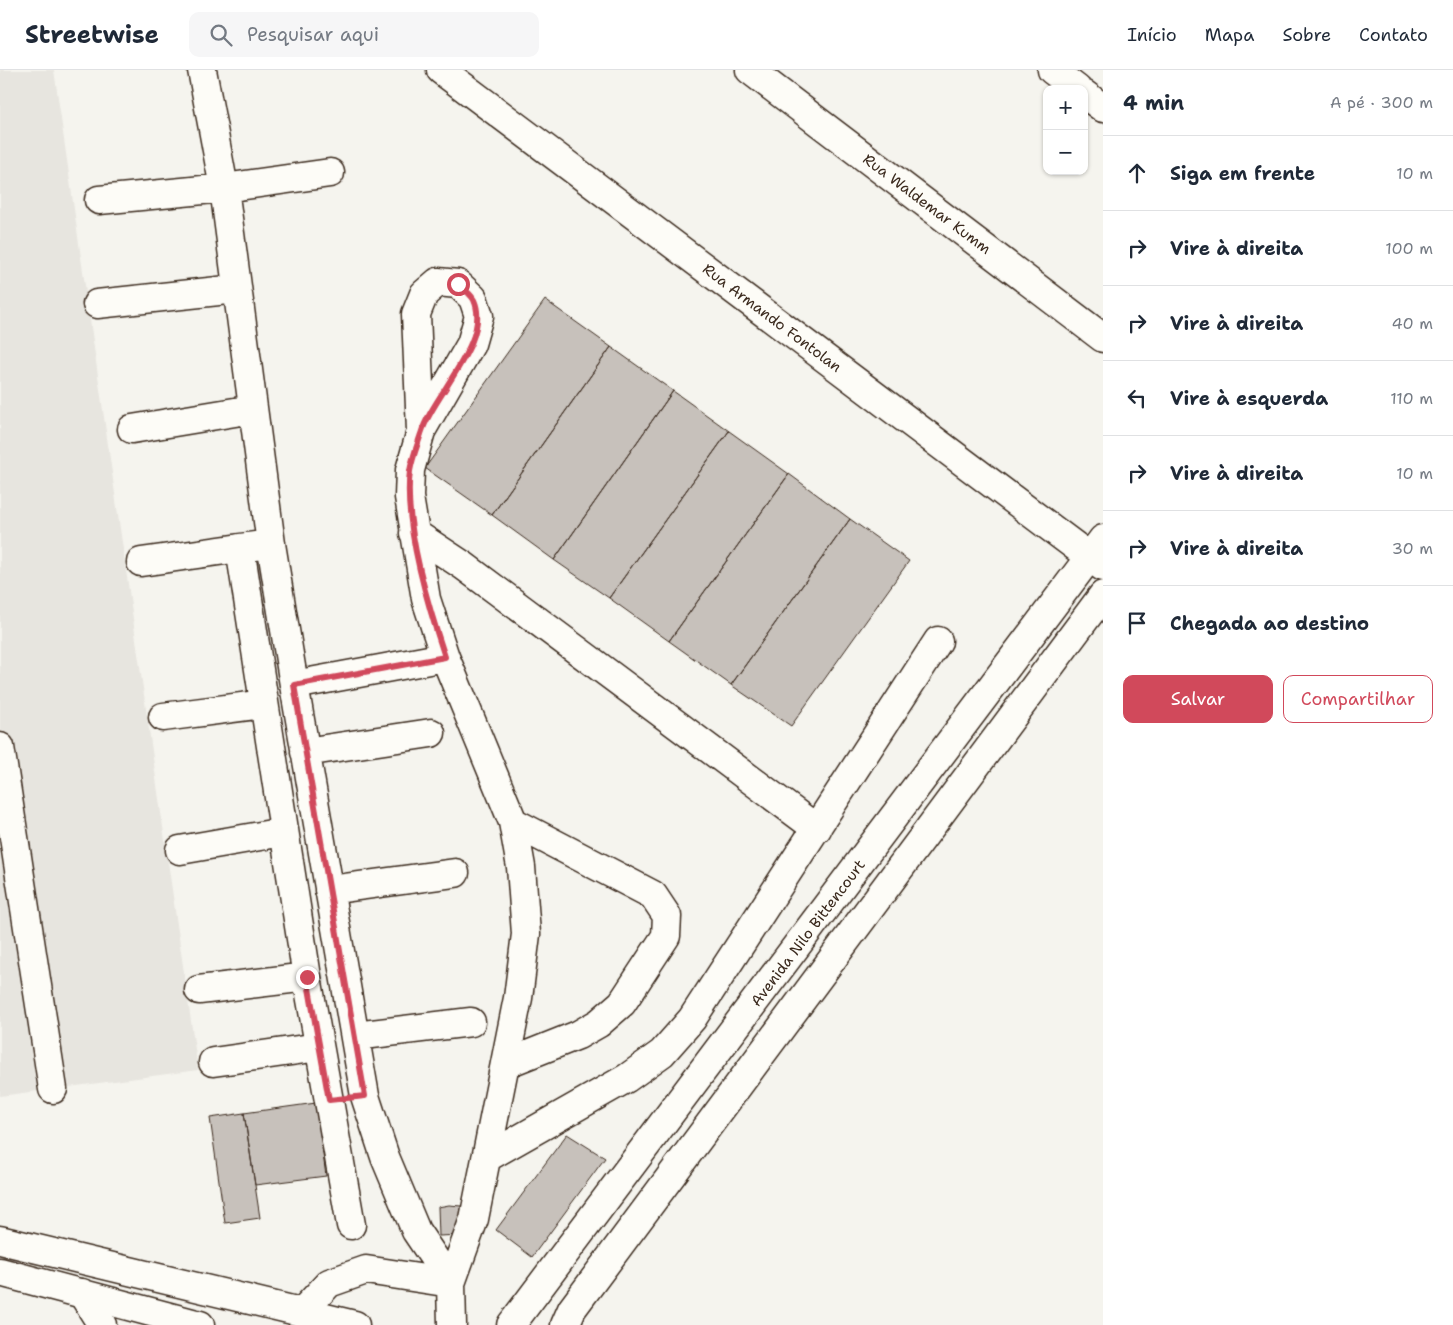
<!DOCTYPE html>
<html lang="pt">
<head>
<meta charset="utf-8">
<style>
  body { margin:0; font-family:"Shantell Sans",sans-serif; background:#f6f6f7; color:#1f2937 }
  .controls { position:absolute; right:15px; top:15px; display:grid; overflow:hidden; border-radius:10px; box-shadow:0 1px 4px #0004 }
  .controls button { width:45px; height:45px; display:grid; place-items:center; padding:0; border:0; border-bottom:1px solid #e0e1e3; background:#fff; color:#1f2937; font:25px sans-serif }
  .stop { position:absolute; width:15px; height:15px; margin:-11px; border:4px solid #d1495b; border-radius:50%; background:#fff }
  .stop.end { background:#d1495b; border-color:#fff; box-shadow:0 1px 5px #0008 }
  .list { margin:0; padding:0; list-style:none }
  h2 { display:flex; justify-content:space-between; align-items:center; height:65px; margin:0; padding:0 20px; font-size:21px }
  h2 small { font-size:16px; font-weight:400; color:#747a83 }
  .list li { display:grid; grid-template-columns:32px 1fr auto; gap:15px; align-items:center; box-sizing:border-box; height:75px; padding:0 20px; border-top:1px solid #e0e1e3 }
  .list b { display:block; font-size:19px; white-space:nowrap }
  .list em { font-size:16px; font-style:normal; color:#747a83 }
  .actions { display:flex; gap:10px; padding:15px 20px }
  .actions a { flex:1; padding:11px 0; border:1px solid #d1495b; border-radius:10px; text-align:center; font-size:18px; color:#d1495b }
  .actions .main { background:#d1495b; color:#fff }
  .icon { flex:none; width:28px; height:28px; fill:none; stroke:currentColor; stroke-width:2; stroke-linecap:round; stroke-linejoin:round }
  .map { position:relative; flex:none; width:1103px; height:1255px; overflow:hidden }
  header { display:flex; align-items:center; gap:30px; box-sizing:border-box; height:70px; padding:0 25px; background:#fff; border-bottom:1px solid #e0e1e3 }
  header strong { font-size:24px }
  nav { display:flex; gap:28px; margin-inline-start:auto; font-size:18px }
  .search { width:350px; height:45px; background:#f6f6f7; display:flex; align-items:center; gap:12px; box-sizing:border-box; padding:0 18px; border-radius:10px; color:#747a83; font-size:19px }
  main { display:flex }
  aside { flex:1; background:#fff }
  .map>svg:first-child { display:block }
  .built { fill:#e7e5df }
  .building { fill:#c7c1bb; stroke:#3b2a1e }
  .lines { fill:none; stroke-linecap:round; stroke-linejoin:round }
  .minor-casing { stroke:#3b2a1e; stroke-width:31 }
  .major-casing { stroke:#3b2a1e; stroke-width:31 }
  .minor { stroke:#fdfcf7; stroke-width:28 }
  .major { stroke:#fdfcf7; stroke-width:28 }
  .route { stroke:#d1495b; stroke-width:6 }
  .labels { text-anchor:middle; stroke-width:4.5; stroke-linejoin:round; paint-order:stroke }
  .street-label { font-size:15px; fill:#3b2a1e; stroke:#fdfcf7 }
</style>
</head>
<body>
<header>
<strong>Streetwise</strong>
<div class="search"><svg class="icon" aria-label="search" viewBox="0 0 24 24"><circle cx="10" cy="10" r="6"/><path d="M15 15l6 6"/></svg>Pesquisar aqui</div>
<nav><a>Início</a><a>Mapa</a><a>Sobre</a><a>Contato</a></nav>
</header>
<main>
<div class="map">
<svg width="1103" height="1255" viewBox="0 0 1103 1255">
  <rect width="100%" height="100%" fill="#f5f4ee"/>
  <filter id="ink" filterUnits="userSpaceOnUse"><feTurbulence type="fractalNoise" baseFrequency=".02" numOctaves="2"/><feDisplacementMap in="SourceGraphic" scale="10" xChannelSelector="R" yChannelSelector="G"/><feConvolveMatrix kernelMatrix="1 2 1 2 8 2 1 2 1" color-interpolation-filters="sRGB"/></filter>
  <g filter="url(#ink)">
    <path class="built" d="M0,0H54L198,1000L0,1026Z"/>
    <path class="building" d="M545,230L611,277L492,445L425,398Z
      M611,277L673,321L554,490L492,445Z
      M673,321L729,361L609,528L554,490Z
      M729,361L789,404L669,571L609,528Z
      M789,404L850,449L731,615L669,571Z
      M850,449L909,491L791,656L731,615Z
      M316,1033L326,1106L255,1115L244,1043Z
      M244,1043L260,1148L225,1153L210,1048Z
      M567,1064L605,1088L532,1187L496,1160Z
      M449,1135L461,1136L463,1149L462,1165L439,1166L438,1137Z"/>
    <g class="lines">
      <g class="minor-casing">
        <path id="minor" d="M202,0L224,118L271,474L294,615L365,1026L385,1087L416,1161L451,1213L452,1255
          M441,0L1103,497
          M750,0L1103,268
          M1052,0L1077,19
          M1084,24L1103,38
          M99,130L224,118L330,103
          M97,234L237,219
          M132,359L253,339
          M414,463L464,496L817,759
          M271,474L240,478L307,907L351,1155
          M141,492L240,478
          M294,615L445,587
          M163,647L264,634
          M0,677L53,1019
          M305,682L431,663
          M180,780L283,762
          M329,820L455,803
          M199,920L307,907
          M355,966L471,952
          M213,992L319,977
          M505,994L578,965L599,953L622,933L666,866L667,846L653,825L513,752
          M486,1088L627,1008L662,983L692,949L938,571
          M82,1223L102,1255
          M302,1242L329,1213L366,1200L451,1213L474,1149L518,928L526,864L521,797L513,752L445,587L426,529L409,427L410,400L421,361L471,274L479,246L473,228L458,214L438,212L424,224L416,244L421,361
          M511,1255L1103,469
          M565,1255L572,1239L1103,525"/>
      </g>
      <g class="major-casing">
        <path id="major" d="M0,1170L355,1255
          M0,1202L200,1255"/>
      </g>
      <use href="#minor" class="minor"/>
      <use href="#major" class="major"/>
    </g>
  </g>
  <g class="lines" filter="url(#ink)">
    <path class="route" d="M307,907L329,1030L365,1026L294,615L445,587C428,536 403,454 410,401C412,389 417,376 421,364C432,326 492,270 474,230C471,224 463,218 458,214"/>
  </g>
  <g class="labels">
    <g class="street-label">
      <text transform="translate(927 134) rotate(37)" y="5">Rua Waldemar Kumm</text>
      <text transform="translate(772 248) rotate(37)" y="5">Rua Armando Fontolan</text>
      <text transform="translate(808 863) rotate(-53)" y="5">Avenida Nilo Bittencourt</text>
    </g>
  </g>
</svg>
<div class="controls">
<button>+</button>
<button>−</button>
</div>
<div class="stop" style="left:458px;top:214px"></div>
<div class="stop end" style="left:307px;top:907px"></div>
</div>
<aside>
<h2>4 min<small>A pé · 300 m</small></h2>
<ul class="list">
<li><svg class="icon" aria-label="ahead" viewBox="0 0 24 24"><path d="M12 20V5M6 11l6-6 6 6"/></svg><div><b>Siga em frente</b></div><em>10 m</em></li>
<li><svg class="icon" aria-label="right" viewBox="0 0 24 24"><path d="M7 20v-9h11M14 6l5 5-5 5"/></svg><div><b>Vire à direita</b></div><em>100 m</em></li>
<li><svg class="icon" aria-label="right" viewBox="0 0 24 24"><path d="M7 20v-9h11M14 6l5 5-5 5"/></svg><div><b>Vire à direita</b></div><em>40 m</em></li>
<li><svg class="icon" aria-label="left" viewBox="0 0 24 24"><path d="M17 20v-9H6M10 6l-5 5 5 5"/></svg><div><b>Vire à esquerda</b></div><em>110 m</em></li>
<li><svg class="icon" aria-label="right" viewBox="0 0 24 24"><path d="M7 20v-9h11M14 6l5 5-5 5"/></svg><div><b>Vire à direita</b></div><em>10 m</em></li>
<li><svg class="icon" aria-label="right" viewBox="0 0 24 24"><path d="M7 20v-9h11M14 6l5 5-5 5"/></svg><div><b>Vire à direita</b></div><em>30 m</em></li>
<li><svg class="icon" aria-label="arrive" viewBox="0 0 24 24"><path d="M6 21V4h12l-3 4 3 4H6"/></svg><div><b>Chegada ao destino</b></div></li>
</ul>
<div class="actions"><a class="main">Salvar</a><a>Compartilhar</a></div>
</aside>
</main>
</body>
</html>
